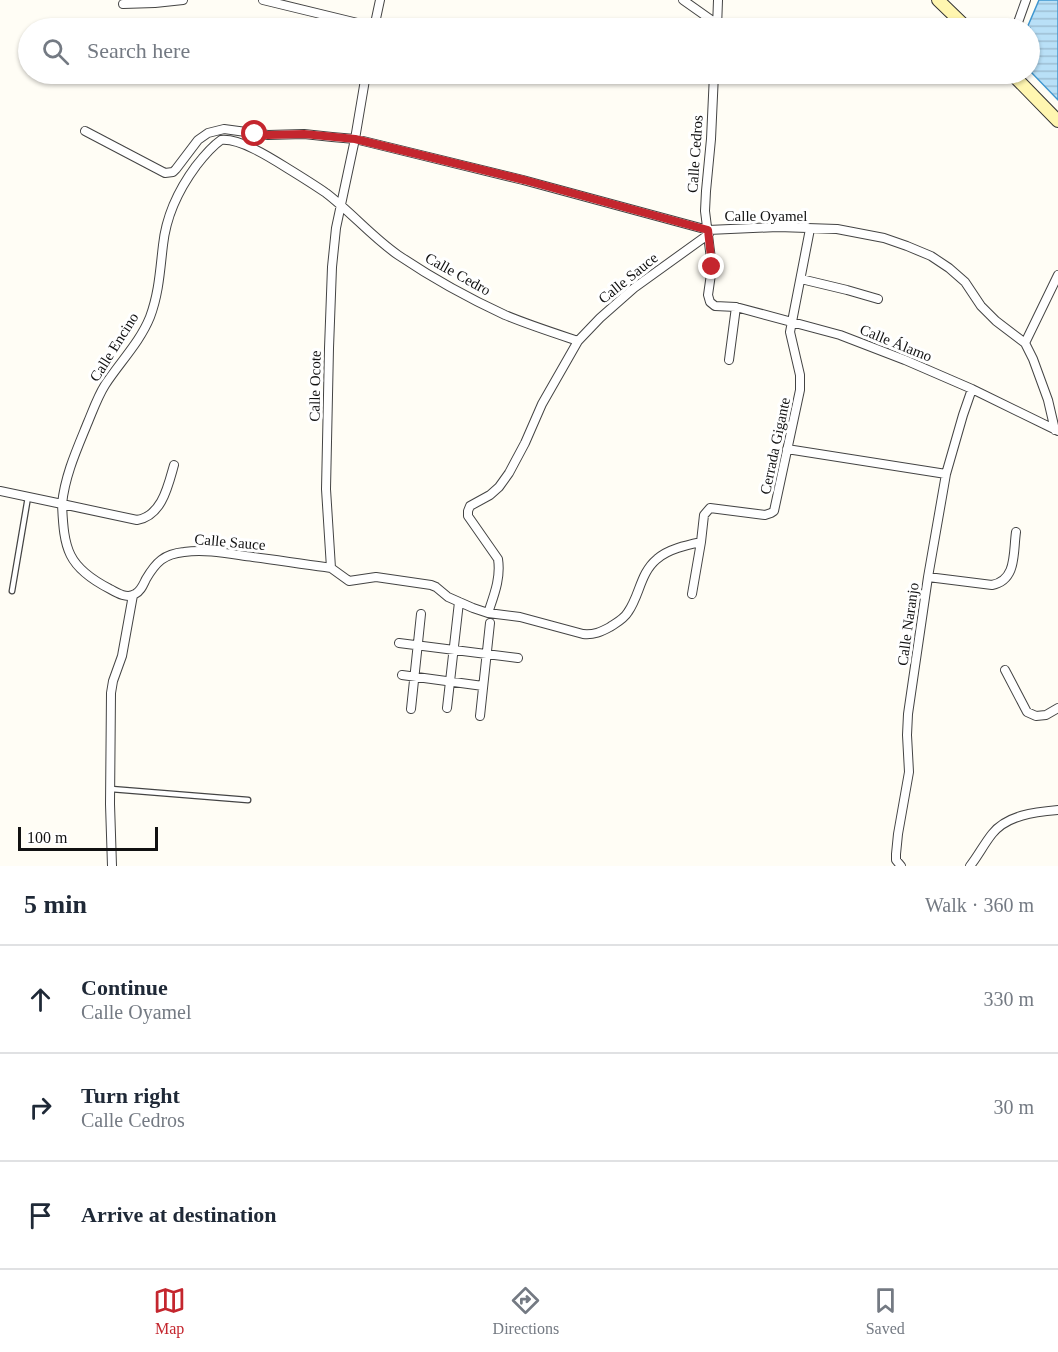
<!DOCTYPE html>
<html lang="en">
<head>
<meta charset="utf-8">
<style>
  body { margin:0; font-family:"Times New Roman",serif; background:#f6f6f7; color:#1f2937 }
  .scale { position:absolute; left:18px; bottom:15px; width:140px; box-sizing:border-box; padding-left:6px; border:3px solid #111; border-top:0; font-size:16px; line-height:21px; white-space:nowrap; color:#111; -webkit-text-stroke:4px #fff; paint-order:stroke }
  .stop { position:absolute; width:18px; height:18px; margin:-14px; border:4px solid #c4262e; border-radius:50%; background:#fff }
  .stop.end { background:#c4262e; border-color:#fff; box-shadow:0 2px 6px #0008 }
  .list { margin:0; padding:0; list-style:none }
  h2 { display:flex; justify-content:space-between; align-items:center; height:78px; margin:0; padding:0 24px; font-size:26px }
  h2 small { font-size:20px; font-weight:400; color:#747a83 }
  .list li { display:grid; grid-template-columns:39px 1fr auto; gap:18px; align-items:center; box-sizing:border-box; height:108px; padding:0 24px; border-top:2px solid #e0e1e3 }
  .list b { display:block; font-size:22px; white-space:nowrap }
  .list p { margin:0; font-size:20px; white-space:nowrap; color:#747a83 }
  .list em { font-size:20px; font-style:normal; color:#747a83 }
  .icon { flex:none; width:33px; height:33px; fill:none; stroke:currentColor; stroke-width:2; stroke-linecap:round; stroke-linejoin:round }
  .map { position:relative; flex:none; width:1058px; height:866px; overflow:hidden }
  .search { position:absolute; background:#fff; box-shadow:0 2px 4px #0004; left:18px; right:18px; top:18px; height:66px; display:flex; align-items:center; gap:15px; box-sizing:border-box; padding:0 21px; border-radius:33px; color:#747a83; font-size:22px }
  .sheet { height:402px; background:#fff }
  nav { display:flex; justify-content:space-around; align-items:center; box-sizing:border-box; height:84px; border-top:2px solid #e0e1e3; background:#fff; font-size:16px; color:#747a83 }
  nav a { display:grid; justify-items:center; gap:3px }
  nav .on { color:#c4262e }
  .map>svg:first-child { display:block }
  .water { fill:url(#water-rules); stroke:#3f96cf; stroke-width:1.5 }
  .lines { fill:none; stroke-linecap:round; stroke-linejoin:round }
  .service-casing { stroke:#444; stroke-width:7 }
  .minor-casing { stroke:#444; stroke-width:10 }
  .secondary-casing { stroke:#333; stroke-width:14 }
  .service { stroke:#fff; stroke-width:4.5 }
  .minor { stroke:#fff; stroke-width:8 }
  .secondary { stroke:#fff6b0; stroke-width:12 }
  .route { stroke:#c4262e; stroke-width:8 }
  .labels { text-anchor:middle; stroke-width:6; stroke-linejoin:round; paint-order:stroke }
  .street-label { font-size:15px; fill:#111; stroke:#fff }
</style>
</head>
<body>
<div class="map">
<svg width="1058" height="866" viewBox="0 0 1058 866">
  <defs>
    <pattern id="water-rules" width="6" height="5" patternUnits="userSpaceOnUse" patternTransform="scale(1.5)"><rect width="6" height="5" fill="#b9e0f7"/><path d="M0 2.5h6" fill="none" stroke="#9ebfd3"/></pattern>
  </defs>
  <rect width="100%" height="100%" fill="#fffdf5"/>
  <path class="water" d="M1039,0H1058V100L1030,71V28H1027Z"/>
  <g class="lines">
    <g class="service-casing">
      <path id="service" d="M12,591L28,497
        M111,789L248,800"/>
    </g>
    <g class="minor-casing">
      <path id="minor" d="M263,0L374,27
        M683,0L717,24
        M123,4L155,3L183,0
        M374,28L380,0
        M717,28L718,0
        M1016,28L1026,0
        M714,74L711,139L706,191L705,211L712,267L708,295L710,302L715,306L736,307L840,335L905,360L972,389L1058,431
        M85,131L165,173L173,172L176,169L198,140L208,133L224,129L268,135L304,134L332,137L355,139L523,180L708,230L778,227L837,229L884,238L907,246L931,256L949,268L965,282L981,306L996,321L1025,343L1033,359L1048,400L1055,430
        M801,279L847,290L878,299
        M1025,343L1058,275
        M729,360L736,307
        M787,449L946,474
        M174,465C168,486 162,516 137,520L62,504C65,475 77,449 88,422C93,410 98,396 105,385C120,362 140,342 150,317C159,293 160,270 163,245C166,217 179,189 196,166C203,157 211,147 221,140C240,138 271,158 287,168C300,176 313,184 326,193C351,212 372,237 398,255C432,278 468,298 505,315C529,325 554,333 578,341
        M0,491L62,504C64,549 67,567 110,589C117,593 127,599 135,594C141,591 143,585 146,579C156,562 164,554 184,552C207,549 230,554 253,557C277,560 301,564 325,567L331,568L349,581L376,577L431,585L436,587L448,597L473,608L488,613L520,617L583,634C594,635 601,632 610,627C616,623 624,619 628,612C640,595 640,573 657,559C668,549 687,545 701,542L704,515L710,508L765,515L771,513L774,511L800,390V375L790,332L810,229
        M331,568L326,489L329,348L332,267L336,228L355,139L366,74
        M928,577L992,585C1017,580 1013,553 1016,532
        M692,594L701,542
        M488,613C494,595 501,578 498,559L468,516V511L470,506L490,495L499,487L509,473L525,443L542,404L578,341L600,318L634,288L709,234
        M399,643L518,658
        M1005,670L1027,712L1036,716L1046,715L1058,708
        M402,675L483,686
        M447,708L459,602
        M411,709L421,614
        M480,716L490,623
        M112,866L110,804L111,693L113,681L122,656L133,595
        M901,866L896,860V854L898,834L909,772L907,735L908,714L928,577L946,474L963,415L972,389
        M970,866C978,856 984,844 992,834C1007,815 1035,812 1058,810"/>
    </g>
    <g class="secondary-casing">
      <path id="secondary" d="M938,0L967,28
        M1012,74L1058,121"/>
    </g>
    <use href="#service" class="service"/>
    <use href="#minor" class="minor"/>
    <use href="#secondary" class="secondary"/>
  </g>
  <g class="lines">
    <path class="route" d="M255,134L268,135L304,134L355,139L524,180L708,230L712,267"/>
  </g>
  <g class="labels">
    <g class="street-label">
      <text transform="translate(695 154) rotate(-86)" y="5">Calle Cedros</text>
      <text x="766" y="221">Calle Oyamel</text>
      <text transform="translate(458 274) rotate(29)" y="5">Calle Cedro</text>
      <text transform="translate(628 278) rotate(-39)" y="5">Calle Sauce</text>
      <text transform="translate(896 343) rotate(22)" y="5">Calle Álamo</text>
      <text transform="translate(114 347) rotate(-58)" y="5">Calle Encino</text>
      <text transform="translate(315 386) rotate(-89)" y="5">Calle Ocote</text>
      <text transform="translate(775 446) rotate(-78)" y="5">Cerrada Gigante</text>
      <text transform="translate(230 542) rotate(5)" y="5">Calle Sauce</text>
      <text transform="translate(908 624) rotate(-82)" y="5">Calle Naranjo</text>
    </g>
  </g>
</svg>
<div class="scale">100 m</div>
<div class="stop" style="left:255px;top:134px"></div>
<div class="stop end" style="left:712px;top:267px"></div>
<div class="search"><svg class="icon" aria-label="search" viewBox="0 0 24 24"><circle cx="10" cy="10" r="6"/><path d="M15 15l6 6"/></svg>Search here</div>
</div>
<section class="sheet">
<h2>5 min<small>Walk · 360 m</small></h2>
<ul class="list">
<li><svg class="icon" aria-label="ahead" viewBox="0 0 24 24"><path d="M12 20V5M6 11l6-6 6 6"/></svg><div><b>Continue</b><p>Calle Oyamel</p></div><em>330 m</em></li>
<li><svg class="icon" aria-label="right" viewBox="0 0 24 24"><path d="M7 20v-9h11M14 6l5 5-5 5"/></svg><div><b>Turn right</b><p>Calle Cedros</p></div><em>30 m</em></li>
<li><svg class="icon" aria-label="arrive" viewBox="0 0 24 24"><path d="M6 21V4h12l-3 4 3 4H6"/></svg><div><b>Arrive at destination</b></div></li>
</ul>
</section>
<nav>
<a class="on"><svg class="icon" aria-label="map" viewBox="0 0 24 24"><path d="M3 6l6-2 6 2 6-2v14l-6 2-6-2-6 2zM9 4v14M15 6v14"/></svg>Map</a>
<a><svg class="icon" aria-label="directions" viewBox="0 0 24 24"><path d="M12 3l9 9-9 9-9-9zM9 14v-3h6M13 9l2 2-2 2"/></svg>Directions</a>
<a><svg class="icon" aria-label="saved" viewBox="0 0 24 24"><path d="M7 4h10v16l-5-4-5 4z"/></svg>Saved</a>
</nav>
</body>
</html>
